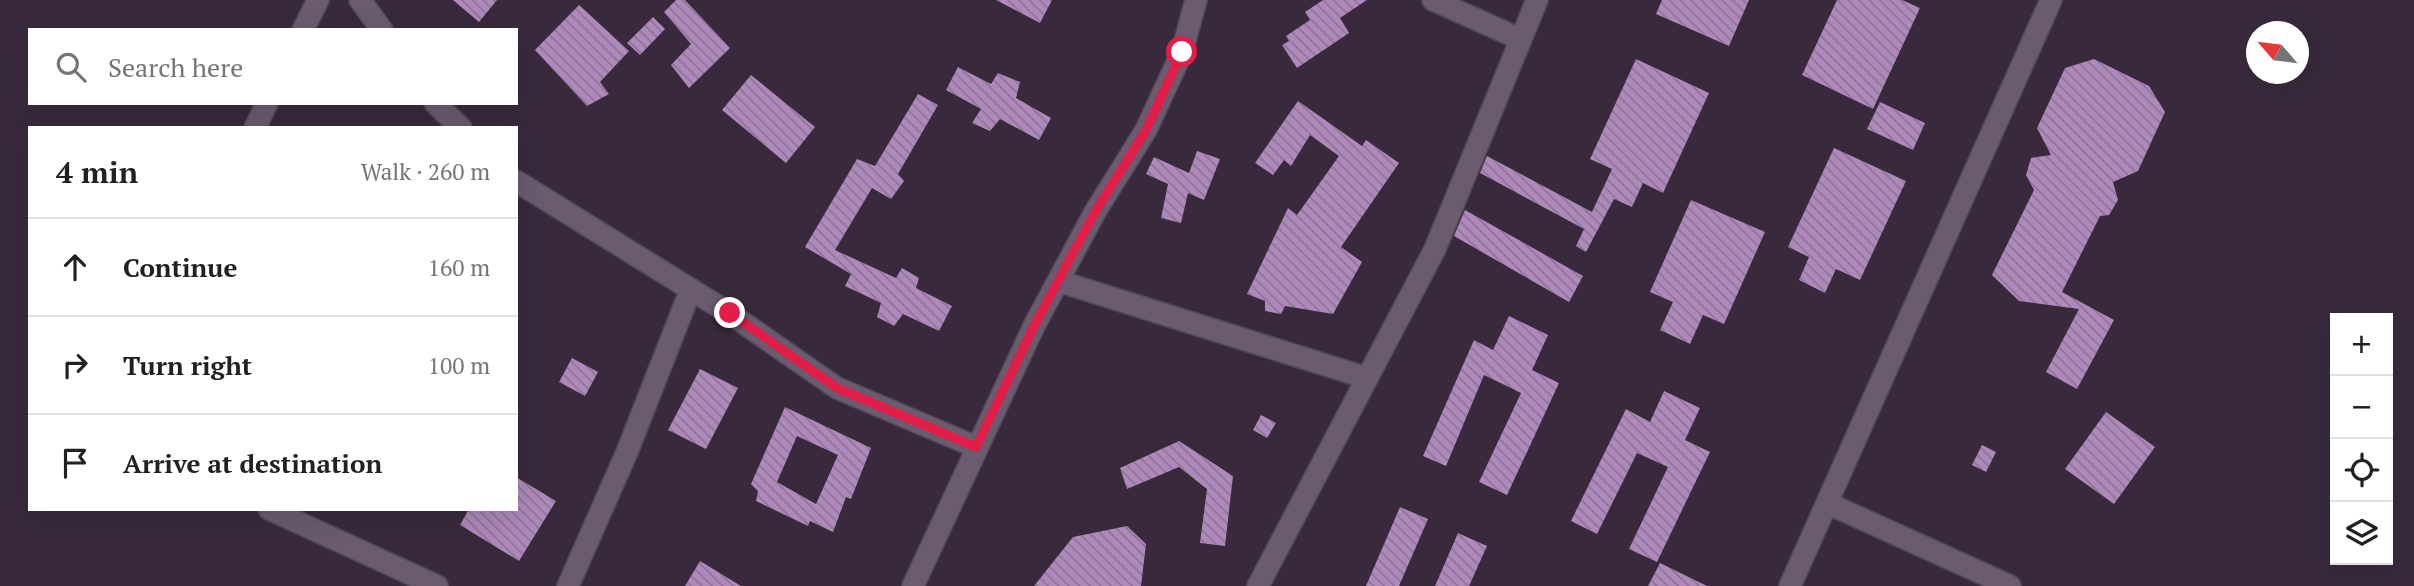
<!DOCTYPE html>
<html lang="en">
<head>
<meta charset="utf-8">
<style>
  body { margin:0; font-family:"PT Serif",serif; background:#f2f2f2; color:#202124 }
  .controls { position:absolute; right:21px; bottom:21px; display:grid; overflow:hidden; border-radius:0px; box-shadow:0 7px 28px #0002 }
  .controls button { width:63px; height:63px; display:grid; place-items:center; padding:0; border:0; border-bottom:2px solid #e0e0e0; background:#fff; color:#202124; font:35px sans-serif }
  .compass { position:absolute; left:2246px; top:21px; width:63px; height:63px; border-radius:50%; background:#fff; box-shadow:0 7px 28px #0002; rotate:298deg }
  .stop { position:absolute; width:21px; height:21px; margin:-16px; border:5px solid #e11d48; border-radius:50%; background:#fff }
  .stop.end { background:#e11d48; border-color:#fff; box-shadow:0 2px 7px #0008 }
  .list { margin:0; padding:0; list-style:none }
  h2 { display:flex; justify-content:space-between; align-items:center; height:91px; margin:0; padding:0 28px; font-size:30px }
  h2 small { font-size:23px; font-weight:400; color:#757577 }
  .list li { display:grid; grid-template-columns:46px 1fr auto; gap:21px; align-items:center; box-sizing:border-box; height:98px; padding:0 28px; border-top:2px solid #e0e0e0 }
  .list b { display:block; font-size:26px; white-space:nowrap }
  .list em { font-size:23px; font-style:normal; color:#757577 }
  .icon { flex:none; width:38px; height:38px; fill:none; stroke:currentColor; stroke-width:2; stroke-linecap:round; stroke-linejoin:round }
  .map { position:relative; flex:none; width:2414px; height:586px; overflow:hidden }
  .search { position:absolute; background:#fff; box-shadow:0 7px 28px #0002; left:28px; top:28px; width:490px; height:77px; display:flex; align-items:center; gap:18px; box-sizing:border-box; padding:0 24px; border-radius:0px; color:#757577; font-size:26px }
  .panel { position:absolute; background:#fff; box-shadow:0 7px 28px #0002; left:28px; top:126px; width:490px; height:385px; border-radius:0px }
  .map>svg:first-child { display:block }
  .building { fill:url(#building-back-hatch); fill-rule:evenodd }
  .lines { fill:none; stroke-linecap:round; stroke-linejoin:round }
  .minor-casing { stroke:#534756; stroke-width:24 }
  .minor { stroke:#6a5b6f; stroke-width:21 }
  .route { stroke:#e11d48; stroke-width:9 }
</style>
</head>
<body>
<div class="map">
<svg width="2414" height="586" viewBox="0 0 2414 586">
  <defs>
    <pattern id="building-back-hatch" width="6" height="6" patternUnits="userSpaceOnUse" patternTransform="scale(1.75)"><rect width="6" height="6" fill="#ae89ba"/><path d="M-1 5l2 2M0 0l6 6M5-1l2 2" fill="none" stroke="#8e7497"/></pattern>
  </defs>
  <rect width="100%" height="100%" fill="#382a3c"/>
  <path class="building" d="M453,0H497L479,22Z
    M676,0H685L730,48L689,88L671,65L691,44L664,12Z
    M996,0H1052L1040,23Z
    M1323,0H1367L1340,18L1349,33L1297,68L1282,45L1289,41L1286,36L1310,20L1305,12Z
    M1662,0H1749L1729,46L1656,14Z
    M1837,0H1902L1920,8L1873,109L1802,75Z
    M579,5L629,51L600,82L609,94L587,106L535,50Z
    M653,17L665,29L640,55L627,43Z
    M1636,59L1709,93L1663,193L1643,183L1632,207L1614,199L1586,252L1576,246L1584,229L1480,173L1487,156L1592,212L1612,169L1590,159Z
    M2094,59L2149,86L2165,112L2138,171L2113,182L2118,200L2109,215L2100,216L2062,292L2114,320L2077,389L2046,372L2079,309L2019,301L1992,275L2034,190L2026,175L2031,158L2051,155L2037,128L2065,68Z
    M958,67L991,84L998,73L1020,82L1016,98L1051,118L1039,140L1000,119L990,131L972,123L981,109L946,90Z
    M751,75L815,127L786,163L722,110Z
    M918,94L938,105L898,174L904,181L891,199L872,188L835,250L896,278L902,268L919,278L916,288L952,306L939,331L903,314L894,326L877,317L881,303L845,286L851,274L805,247L857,159L875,166Z
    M1298,101L1362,146L1366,140L1399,163L1341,247L1362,262L1333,314L1285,306L1281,314L1265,311V301L1247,294L1288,208L1297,215L1339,156L1310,135L1291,166L1284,160L1273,175L1255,163Z
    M1880,102L1925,123L1913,150L1867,129Z
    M1834,148L1906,181L1860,280L1836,269L1825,293L1799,280L1809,257L1788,247Z
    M1197,151L1220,159L1204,200L1188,193L1181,223L1161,218L1168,184L1146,174L1154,157L1189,173Z
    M1691,200L1765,232L1724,324L1703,315L1690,344L1660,330L1673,302L1650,292Z
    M1465,210L1583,276L1569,302L1454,236Z
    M1509,316L1548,335L1532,370L1559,383L1507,495L1479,482L1521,393L1484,375L1446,466L1423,456L1474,340L1493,350Z
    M572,358L598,372L585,396L559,382Z
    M700,369L738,388L706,449L668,430Z
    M1664,391L1700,408L1685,440L1710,452L1657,562L1629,549L1668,467L1637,453L1597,534L1571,521L1626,409L1650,422Z
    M785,407L871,448L851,499L846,497L833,532L810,521L808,526L756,501L758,491L751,484ZM797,436L838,455L816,504L777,482Z
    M2106,412L2155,447L2114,504L2065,469Z
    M1261,415L1276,423L1267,438L1253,430Z
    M1179,441L1233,476L1225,546L1200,543L1207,489L1179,467L1127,489L1120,468Z
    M1982,445L1996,452L1986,472L1972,465Z
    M516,477L556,501L519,561L460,525L469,509H516Z
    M1400,507L1428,519L1399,586H1366Z
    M1127,526L1146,544L1141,586H1034L1073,537Z
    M1458,533L1487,546L1469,586H1435Z
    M700,561L741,586H685Z
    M1660,563L1707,586H1648Z"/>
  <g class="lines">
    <g class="minor-casing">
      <path id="minor" d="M360,0L382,30
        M1433,0L1520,39
        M303,30L318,0
        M435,103L461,128
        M255,128L267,103
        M516,181L729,313L837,388L976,447
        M1058,281L1367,378
        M1827,503L2010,586
        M269,509L437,586
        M568,586L627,452L691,289
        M913,586L1034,326L1095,212L1146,130L1182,52L1196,0
        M1258,586L1435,249L1537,0
        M1790,586L2051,0"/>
    </g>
    <use href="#minor" class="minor"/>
  </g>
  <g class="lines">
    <path class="route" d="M730,313L837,388L976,447L1034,326L1095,212L1146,130L1182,52"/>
  </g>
</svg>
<div class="controls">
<button>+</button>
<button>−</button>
<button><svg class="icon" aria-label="locate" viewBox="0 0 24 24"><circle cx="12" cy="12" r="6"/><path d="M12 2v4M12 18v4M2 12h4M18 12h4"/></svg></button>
<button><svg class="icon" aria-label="layers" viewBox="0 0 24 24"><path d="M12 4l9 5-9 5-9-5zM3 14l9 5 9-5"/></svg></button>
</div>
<svg class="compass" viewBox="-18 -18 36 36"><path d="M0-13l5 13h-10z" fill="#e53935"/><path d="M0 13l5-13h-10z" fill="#757577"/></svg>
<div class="stop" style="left:1182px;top:52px"></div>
<div class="stop end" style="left:730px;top:313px"></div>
<div class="search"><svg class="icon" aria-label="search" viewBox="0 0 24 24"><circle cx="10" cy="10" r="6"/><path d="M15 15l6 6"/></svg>Search here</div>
<section class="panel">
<h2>4 min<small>Walk · 260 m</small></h2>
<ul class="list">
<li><svg class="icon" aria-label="ahead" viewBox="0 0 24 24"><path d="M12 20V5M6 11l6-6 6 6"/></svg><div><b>Continue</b></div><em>160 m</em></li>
<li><svg class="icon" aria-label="right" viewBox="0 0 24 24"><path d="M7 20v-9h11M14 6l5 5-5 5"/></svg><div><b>Turn right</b></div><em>100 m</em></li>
<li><svg class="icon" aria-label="arrive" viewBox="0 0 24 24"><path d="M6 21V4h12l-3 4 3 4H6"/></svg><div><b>Arrive at destination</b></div></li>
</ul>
</section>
</div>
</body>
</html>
